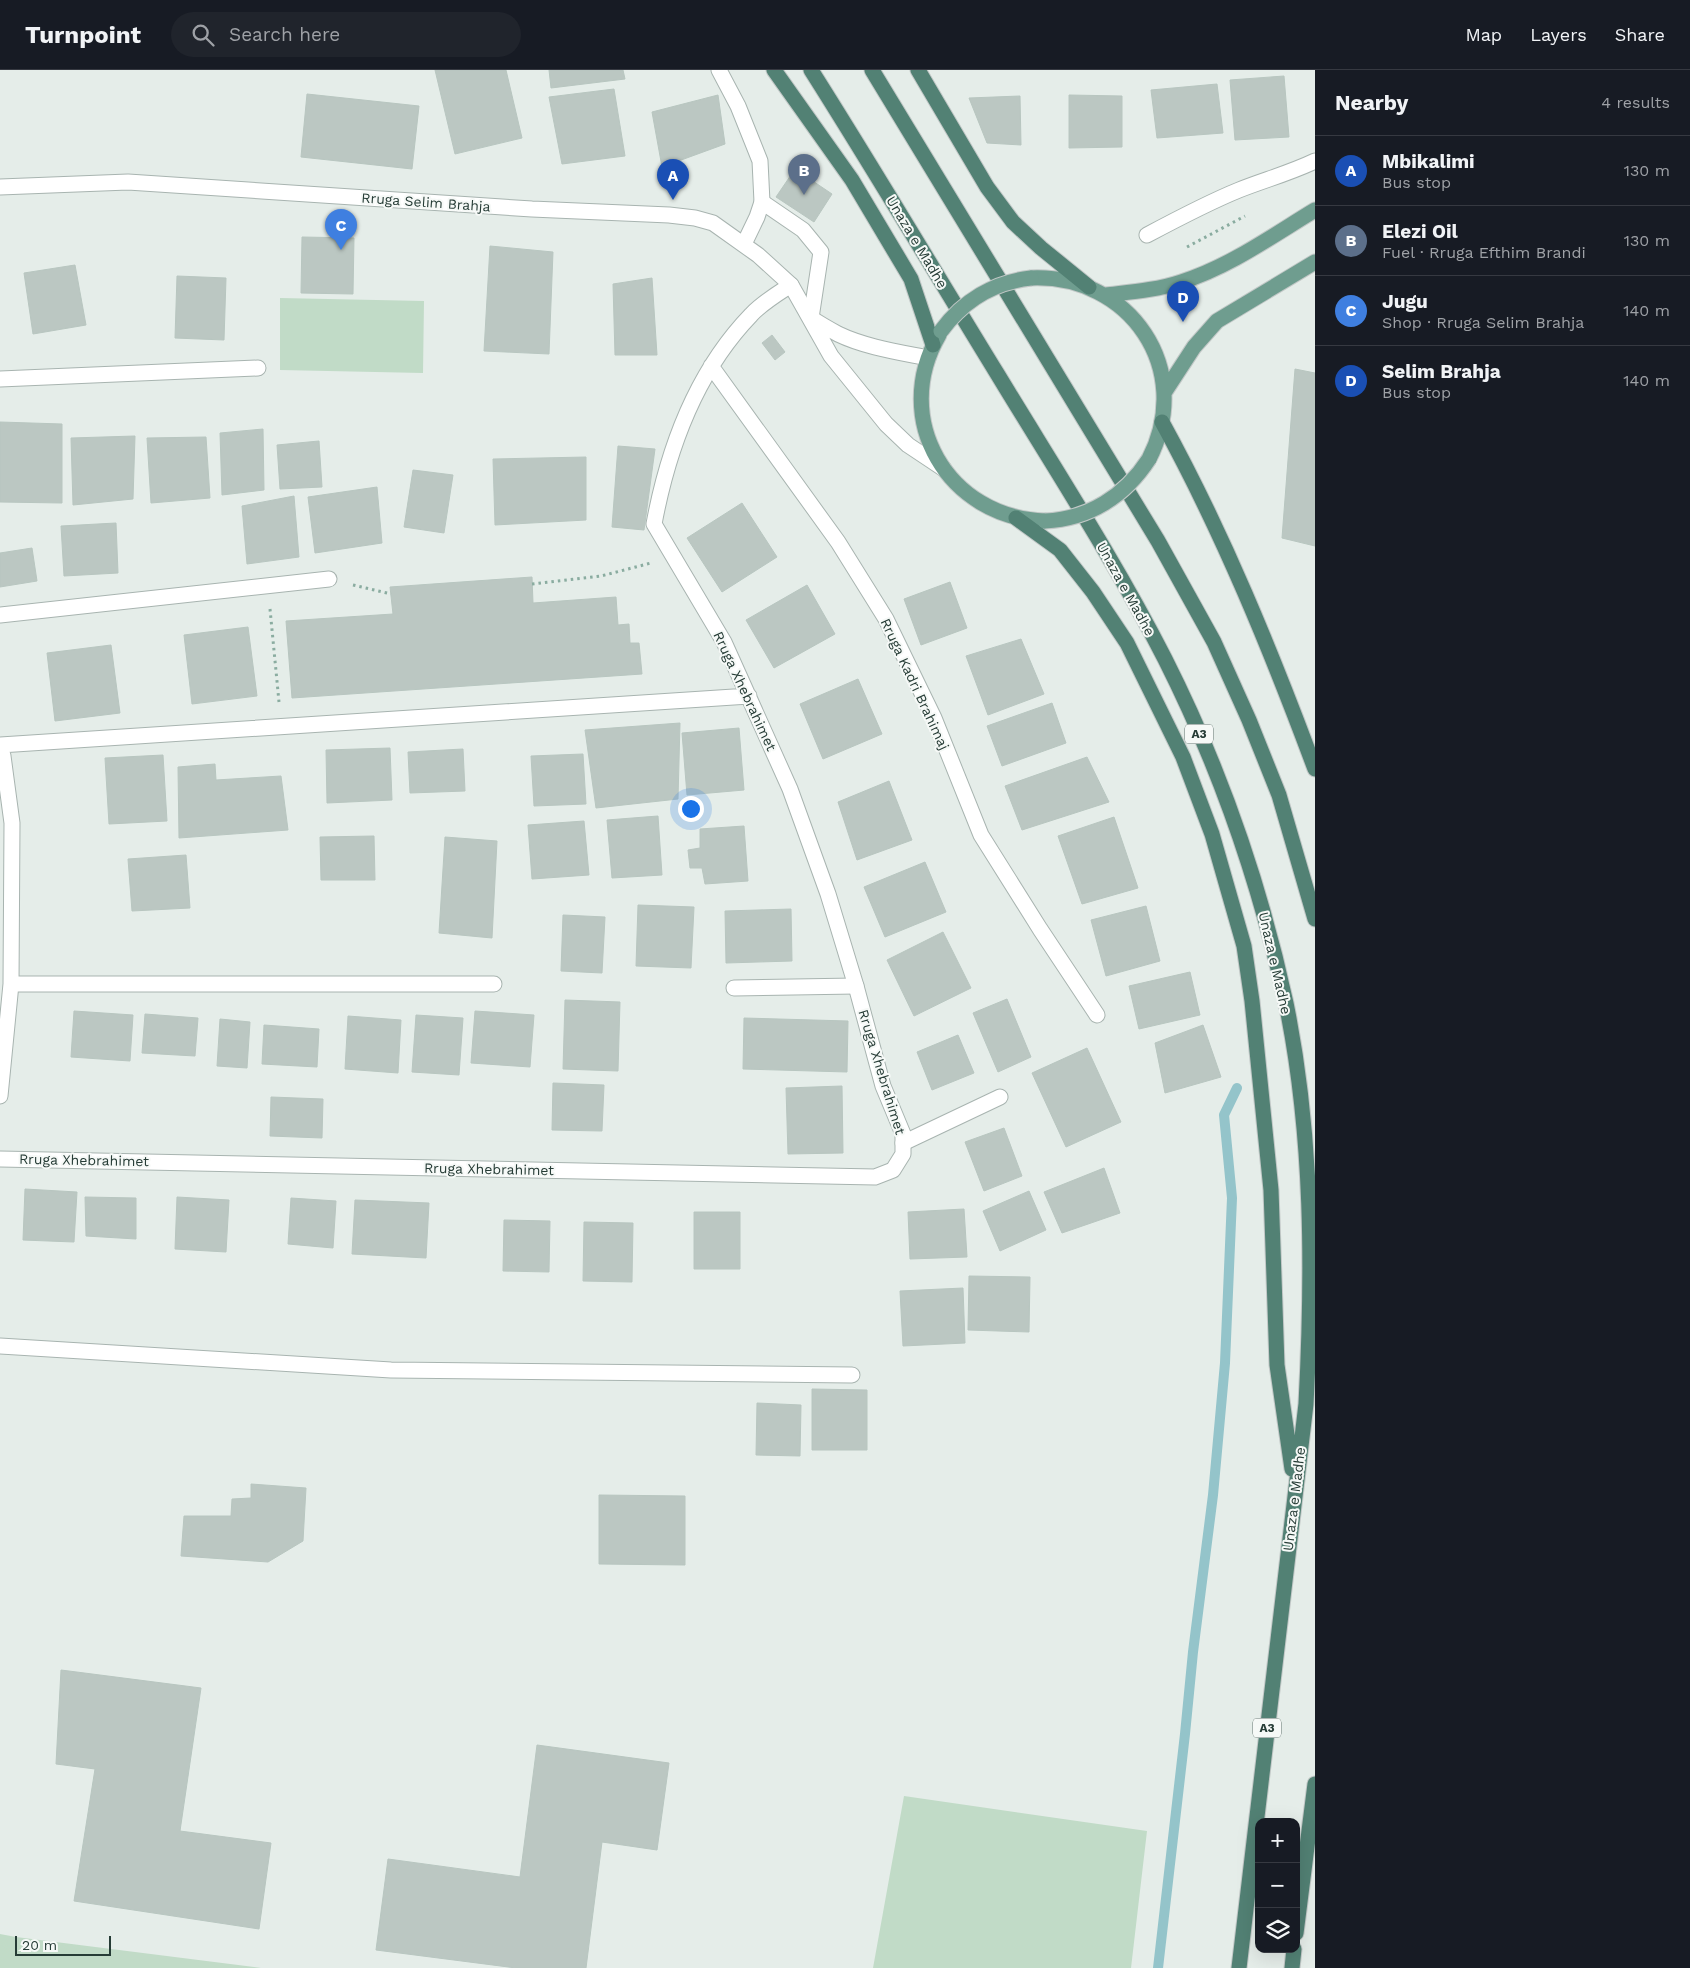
<!DOCTYPE html>
<html lang="en">
<head>
<meta charset="utf-8">
<style>
  body { margin:0; font-family:"Work Sans",sans-serif; background:#20242c; color:#f1f3f6 }
  .controls { position:absolute; right:15px; bottom:15px; display:grid; overflow:hidden; border-radius:10px; box-shadow:0 5px 20px #0002 }
  .controls button { width:45px; height:45px; display:grid; place-items:center; padding:0; border:0; border-bottom:1px solid #363941; background:#171b24; color:#f1f3f6; font:25px sans-serif }
  .scale { position:absolute; left:15px; bottom:12px; width:96px; box-sizing:border-box; padding-left:5px; border:2px solid #263c36; border-top:0; font-size:14px; line-height:18px; white-space:nowrap; color:#263c36; -webkit-text-stroke:4px #f6f9f7; paint-order:stroke }
  .you { position:absolute; left:690px; top:738px; width:18px; height:18px; margin:-12px; border:4px solid #fff; border-radius:50%; background:#1a73e8; box-shadow:0 0 0 8px #1a73e833 }
  .badge { display:grid; place-items:center; width:32px; height:32px; border-radius:50%; background:#8c9099; color:#fff; font-size:16px; font-weight:700 }
  .pin { position:absolute; translate:-50% -41px; filter:drop-shadow(0 1px 2px #0008) }
  .pin::after { content:''; position:absolute; top:26px; width:18px; height:15px; background:inherit; clip-path:polygon(0 0,100% 0,50% 100%) }
  .list { margin:0; padding:0; list-style:none }
  h2 { display:flex; justify-content:space-between; align-items:center; height:65px; margin:0; padding:0 20px; font-size:21px }
  h2 small { font-size:16px; font-weight:400; color:#9ea1a6 }
  .list li { display:grid; grid-template-columns:32px 1fr auto; gap:15px; align-items:center; box-sizing:border-box; height:70px; padding:0 20px; border-top:1px solid #363941 }
  .list b { display:block; font-size:19px; white-space:nowrap }
  .list p { margin:0; font-size:16px; white-space:nowrap; color:#9ea1a6 }
  .list em { font-size:16px; font-style:normal; color:#9ea1a6 }
  .icon { flex:none; width:28px; height:28px; fill:none; stroke:currentColor; stroke-width:2; stroke-linecap:round; stroke-linejoin:round }
  .map { position:relative; flex:none; width:1315px; height:1898px; overflow:hidden }
  header { display:flex; align-items:center; gap:30px; box-sizing:border-box; height:70px; padding:0 25px; background:#171b24; border-bottom:1px solid #363941 }
  header strong { font-size:24px }
  nav { display:flex; gap:28px; margin-inline-start:auto; font-size:18px }
  .search { width:350px; height:45px; background:#20242c; display:flex; align-items:center; gap:12px; box-sizing:border-box; padding:0 18px; border-radius:28px; color:#9ea1a6; font-size:19px }
  main { display:flex }
  aside { flex:1; background:#171b24 }
  .map>svg:first-child { display:block }
  .green { fill:#c1dbc7 }
  .lines { fill:none; stroke-linecap:round; stroke-linejoin:round }
  .stream { stroke:#94c4ca; stroke-width:10 }
  .building { fill:#bbc7c2; stroke:#b8c6c0 }
  .service-casing { stroke:#a8b4b0; stroke-width:17 }
  .minor-casing { stroke:#a8b4b0; stroke-width:17 }
  .tertiary-casing { stroke:#a8b4b0; stroke-width:17 }
  .primary-casing { stroke:#c2c8c7; stroke-width:17 }
  .trunk-casing { stroke:#c2c8c7; stroke-width:17 }
  .path { stroke:#8aaca0; stroke-width:3; stroke-dasharray:2.5 4; stroke-linecap:butt }
  .service { stroke:#fff; stroke-width:15 }
  .minor { stroke:#fff; stroke-width:15 }
  .tertiary { stroke:#fff; stroke-width:15 }
  .primary { stroke:#6f9d8f; stroke-width:15 }
  .trunk { stroke:#528174; stroke-width:15 }
  .primary-bridge-casing { stroke:#c2c8c7; stroke-width:17; stroke-linecap:butt }
  .primary-bridge { stroke:#6f9d8f; stroke-width:15 }
  .labels { text-anchor:middle; stroke-width:4; stroke-linejoin:round; paint-order:stroke }
  .shield { fill:#f6f9f7; stroke:#647570; stroke-width:1 }
  .shield-label { font-size:12px; font-weight:bold; fill:#263c36 }
  .street-label { font-size:14px; fill:#263c36; stroke:#f6f9f7 }
</style>
</head>
<body>
<header>
<strong>Turnpoint</strong>
<div class="search"><svg class="icon" aria-label="search" viewBox="0 0 24 24"><circle cx="10" cy="10" r="6"/><path d="M15 15l6 6"/></svg>Search here</div>
<nav><a>Map</a><a>Layers</a><a>Share</a></nav>
</header>
<main>
<div class="map">
<svg width="1315" height="1898" viewBox="0 0 1315 1898">
  <rect width="100%" height="100%" fill="#e5ede9"/>
  <path class="green" d="M280,228L424,231L423,303L280,300Z
    M904,1726L1147,1761L1131,1898H873Z
    M0,1864L16,1867L261,1898H0Z"/>
  <g class="lines">
    <path class="stream" d="M1158,1898L1185,1664L1193,1582L1213,1425L1225,1293L1232,1128L1224,1045L1237,1018"/>
  </g>
  <path class="building" d="M435,0H506L522,68L455,84Z
    M549,0H623L625,9L551,18Z
    M1284,6L1289,67L1235,70L1230,10Z
    M1217,14L1223,63L1157,68L1151,20Z
    M614,19L625,86L562,94L549,27Z
    M307,24L419,36L412,99L301,87Z
    M718,25L725,74L662,97L652,42Z
    M1069,25L1122,26V77L1069,78Z
    M1020,26L1021,75L987,73L969,28Z
    M795,99L832,124L814,152L776,127Z
    M302,167L354,168L353,224L301,223Z
    M490,176L553,182L549,284L484,281Z
    M75,195L86,255L33,264L24,203Z
    M177,206L226,208L224,270L175,268Z
    M652,208L657,285H615L613,214Z
    M772,265L785,282L775,290L762,273Z
    M1295,299L1315,303V476L1282,468Z
    M0,352L62,354V433L0,432Z
    M263,359L264,420L222,425L220,363Z
    M135,366L133,429L73,435L71,368Z
    M206,367L210,428L151,433L147,368Z
    M319,371L322,417L280,419L277,375Z
    M618,376L655,379L644,460L612,457Z
    M586,387V450L495,455L493,389Z
    M413,400L453,405L444,463L404,457Z
    M377,417L382,473L315,483L308,427Z
    M294,426L299,487L247,494L242,436Z
    M742,433L777,487L722,522L687,468Z
    M116,453L118,503L64,506L61,456Z
    M32,478L37,511L0,517V483Z
    M532,507L533,533L616,527L618,555L629,554L630,573H639L642,604L292,628L286,551L393,544L390,517Z
    M950,512L967,558L921,575L904,529Z
    M807,515L835,564L774,598L746,550Z
    M248,557L257,626L192,634L184,565Z
    M1021,569L1044,624L988,645L966,586Z
    M111,575L120,643L55,651L47,583Z
    M858,609L882,664L823,689L800,634Z
    M1052,633L1066,673L1002,696L987,656Z
    M680,653L678,729L596,738L585,660Z
    M739,658L744,720L687,725L682,663Z
    M390,678L392,730L327,733L326,680Z
    M463,679L465,721L410,723L408,682Z
    M583,684L586,734L534,736L531,686Z
    M163,685L167,751L109,754L105,688Z
    M1087,687L1109,732L1022,760L1005,716Z
    M215,694L216,710L281,706L288,760L179,768L178,697Z
    M889,711L912,770L857,790L838,732Z
    M658,746L662,805L612,808L607,750Z
    M1114,747L1138,818L1082,834L1058,766Z
    M584,751L589,805L532,809L528,755Z
    M744,756L748,811L705,814L702,798H690L688,780L700,778V759Z
    M374,766L375,810H321L320,767Z
    M445,767L497,771L492,868L439,863Z
    M186,785L190,838L132,841L128,789Z
    M925,792L946,842L885,867L864,817Z
    M638,835L694,837L691,898L636,896Z
    M1146,836L1160,891L1106,906L1091,850Z
    M791,839L792,891L726,893L725,841Z
    M563,845L605,847L602,903L561,901Z
    M943,862L971,918L914,946L887,890Z
    M1190,902L1200,945L1139,959L1129,916Z
    M1007,929L1031,987L998,1002L973,943Z
    M565,930L620,932L618,1001L563,999Z
    M74,941L133,945L130,991L71,987Z
    M475,941L534,945L530,997L471,993Z
    M145,944L198,948L195,986L142,983Z
    M416,945L463,948L459,1005L412,1002Z
    M348,946L401,950L398,1003L345,999Z
    M744,948L848,951L847,1002L743,999Z
    M220,949L250,952L247,998L217,996Z
    M264,955L319,959L317,997L262,994Z
    M1203,955L1221,1007L1165,1023L1155,973Z
    M958,965L974,1003L932,1020L917,982Z
    M1087,978L1121,1052L1066,1077L1032,1003Z
    M553,1013L604,1015L602,1061L552,1060Z
    M842,1016L843,1083L788,1084L786,1018Z
    M271,1027L323,1029L322,1068L270,1066Z
    M1004,1058L1022,1106L984,1121L965,1072Z
    M1104,1098L1120,1143L1062,1163L1044,1122Z
    M25,1119L77,1122L74,1172L23,1170Z
    M1029,1121L1046,1160L1000,1181L983,1141Z
    M85,1127L136,1128V1169L86,1166Z
    M177,1127L229,1130L226,1182L175,1179Z
    M291,1128L336,1131L333,1178L288,1174Z
    M355,1130L429,1133L426,1188L352,1184Z
    M964,1139L967,1187L910,1189L908,1142Z
    M694,1142H740V1199H694Z
    M504,1150L550,1151L549,1202L503,1201Z
    M584,1152L633,1153L632,1212L583,1211Z
    M969,1206L1030,1207L1029,1262L968,1260Z
    M963,1218L965,1273L903,1276L900,1221Z
    M812,1319L867,1320V1380H812Z
    M757,1333L801,1335L800,1386L756,1385Z
    M251,1414L306,1418L303,1471L268,1492L181,1486L184,1446H231L232,1429L251,1428Z
    M599,1425L685,1426V1495L599,1494Z
    M61,1600L201,1618L180,1761L271,1773L259,1859L74,1831L95,1699L56,1694Z
    M537,1675L669,1693L657,1780L602,1772L586,1898H516L376,1880L388,1789L520,1807Z"/>
  <g class="lines">
    <g class="service-casing">
      <path id="service" d="M762,132L803,160L821,182L811,248
        M0,309L258,298
        M734,918L856,916
        M903,1073L1000,1027
        M0,1276L391,1300L852,1305"/>
    </g>
    <g class="minor-casing">
      <path id="minor" d="M719,0L738,36L760,91L762,132L757,147L744,174
        M1147,165C1177,149 1207,133 1239,120C1264,110 1290,103 1315,91
        M711,296L838,472L886,549L934,648L981,765L1040,859L1097,945
        M0,545L329,509
        M0,675L749,626
        M0,675L3,686L12,753L11,914L0,1026
        M11,914H494
        M0,1089L875,1107L893,1100L903,1084V1064L883,1016L856,916L828,824L790,719L724,572L654,454C668,379 697,301 751,245C762,233 777,224 791,215"/>
    </g>
    <g class="tertiary-casing">
      <path id="tertiary" d="M0,117L128,112L532,139L669,145L695,148L713,153L758,185L791,215L831,286L886,354L908,375L944,399
        M811,248C820,254 829,259 838,264C865,277 898,282 928,288"/>
    </g>
    <g class="primary-casing">
      <path id="primary" d="M1031,208C1130,204 1195,299 1149,389
        M1106,225C1131,222 1157,220 1181,212C1229,197 1272,166 1315,140
        M939,265C890,349 948,448 1045,451
        M1164,323L1194,277L1217,251L1315,192"/>
    </g>
    <g class="trunk-casing">
      <path id="trunk" d="M774,0L852,110L911,209L933,275
        M811,0C875,101 936,204 998,305C1055,399 1115,491 1165,589C1220,698 1260,814 1286,933C1313,1065 1313,1201 1306,1334L1239,1898
        M872,0L1158,471L1214,572L1249,650L1279,725L1315,849
        M918,0L987,117L1013,152L1041,178L1089,217
        M1162,352C1223,463 1271,581 1315,699
        M1016,448L1060,480L1093,522L1127,573L1183,687L1212,764L1244,876L1252,931L1271,1120L1277,1295L1292,1399
        M1296,1863L1315,1714
        M1292,1898L1294,1879"/>
    </g>
    <path class="path" d="M1187,177L1245,146
      M532,514L601,506L651,493
      M353,515L391,524
      M270,539L279,632"/>
    <use href="#service" class="service"/>
    <use href="#minor" class="minor"/>
    <use href="#tertiary" class="tertiary"/>
    <use href="#primary" class="primary"/>
    <use href="#trunk" class="trunk"/>
    <g class="primary-bridge-casing">
      <path id="primary-bridge" d="M941,261C963,231 994,212 1031,208
        M1045,451C1089,449 1125,426 1149,389"/>
    </g>
    <use href="#primary-bridge" class="primary-bridge"/>
  </g>
  <g class="labels">
    <g class="shield">
      <rect x="1185" y="654.5" width="28" height="19" rx="4"/>
      <rect x="1253" y="1648.5" width="28" height="19" rx="4"/>
    </g>
    <g class="shield-label">
      <text x="1199" y="668">A3</text>
      <text x="1267" y="1662">A3</text>
    </g>
    <g class="street-label">
      <text transform="translate(426 132) rotate(4)" y="5">Rruga Selim Brahja</text>
      <text transform="translate(917 172) rotate(59)" y="5">Unaza e Madhe</text>
      <text transform="translate(1126 519) rotate(61)" y="5">Unaza e Madhe</text>
      <text transform="translate(915 614) rotate(65)" y="5">Rruga Kadri Brahimaj</text>
      <text transform="translate(745 621) rotate(65)" y="5">Rruga Xhebrahimet</text>
      <text transform="translate(1275 893) rotate(77)" y="5">Unaza e Madhe</text>
      <text transform="translate(882 1002) rotate(73)" y="5">Rruga Xhebrahimet</text>
      <text transform="translate(84 1090) rotate(1)" y="5">Rruga Xhebrahimet</text>
      <text transform="translate(489 1099) rotate(1)" y="5">Rruga Xhebrahimet</text>
      <text transform="translate(1294 1429) rotate(-83)" y="5">Unaza e Madhe</text>
    </g>
  </g>
</svg>
<div class="controls">
<button>+</button>
<button>−</button>
<button><svg class="icon" aria-label="layers" viewBox="0 0 24 24"><path d="M12 4l9 5-9 5-9-5zM3 14l9 5 9-5"/></svg></button>
</div>
<div class="scale">20 m</div>
<div class="you"></div>
<div class="pin badge" style="left:673px;top:130px;background:#1a4fb4">A</div>
<div class="pin badge" style="left:804px;top:125px;background:#5c6f8a">B</div>
<div class="pin badge" style="left:341px;top:180px;background:#3f7fe0">C</div>
<div class="pin badge" style="left:1183px;top:252px;background:#1a4fb4">D</div>
</div>
<aside>
<h2>Nearby<small>4 results</small></h2>
<ul class="list">
<li><span class="badge" style="background:#1a4fb4">A</span><div><b>Mbikalimi</b><p>Bus stop</p></div><em>130 m</em></li>
<li><span class="badge" style="background:#5c6f8a">B</span><div><b>Elezi Oil</b><p>Fuel · Rruga Efthim Brandi</p></div><em>130 m</em></li>
<li><span class="badge" style="background:#3f7fe0">C</span><div><b>Jugu</b><p>Shop · Rruga Selim Brahja</p></div><em>140 m</em></li>
<li><span class="badge" style="background:#1a4fb4">D</span><div><b>Selim Brahja</b><p>Bus stop</p></div><em>140 m</em></li>
</ul>
</aside>
</main>
</body>
</html>
